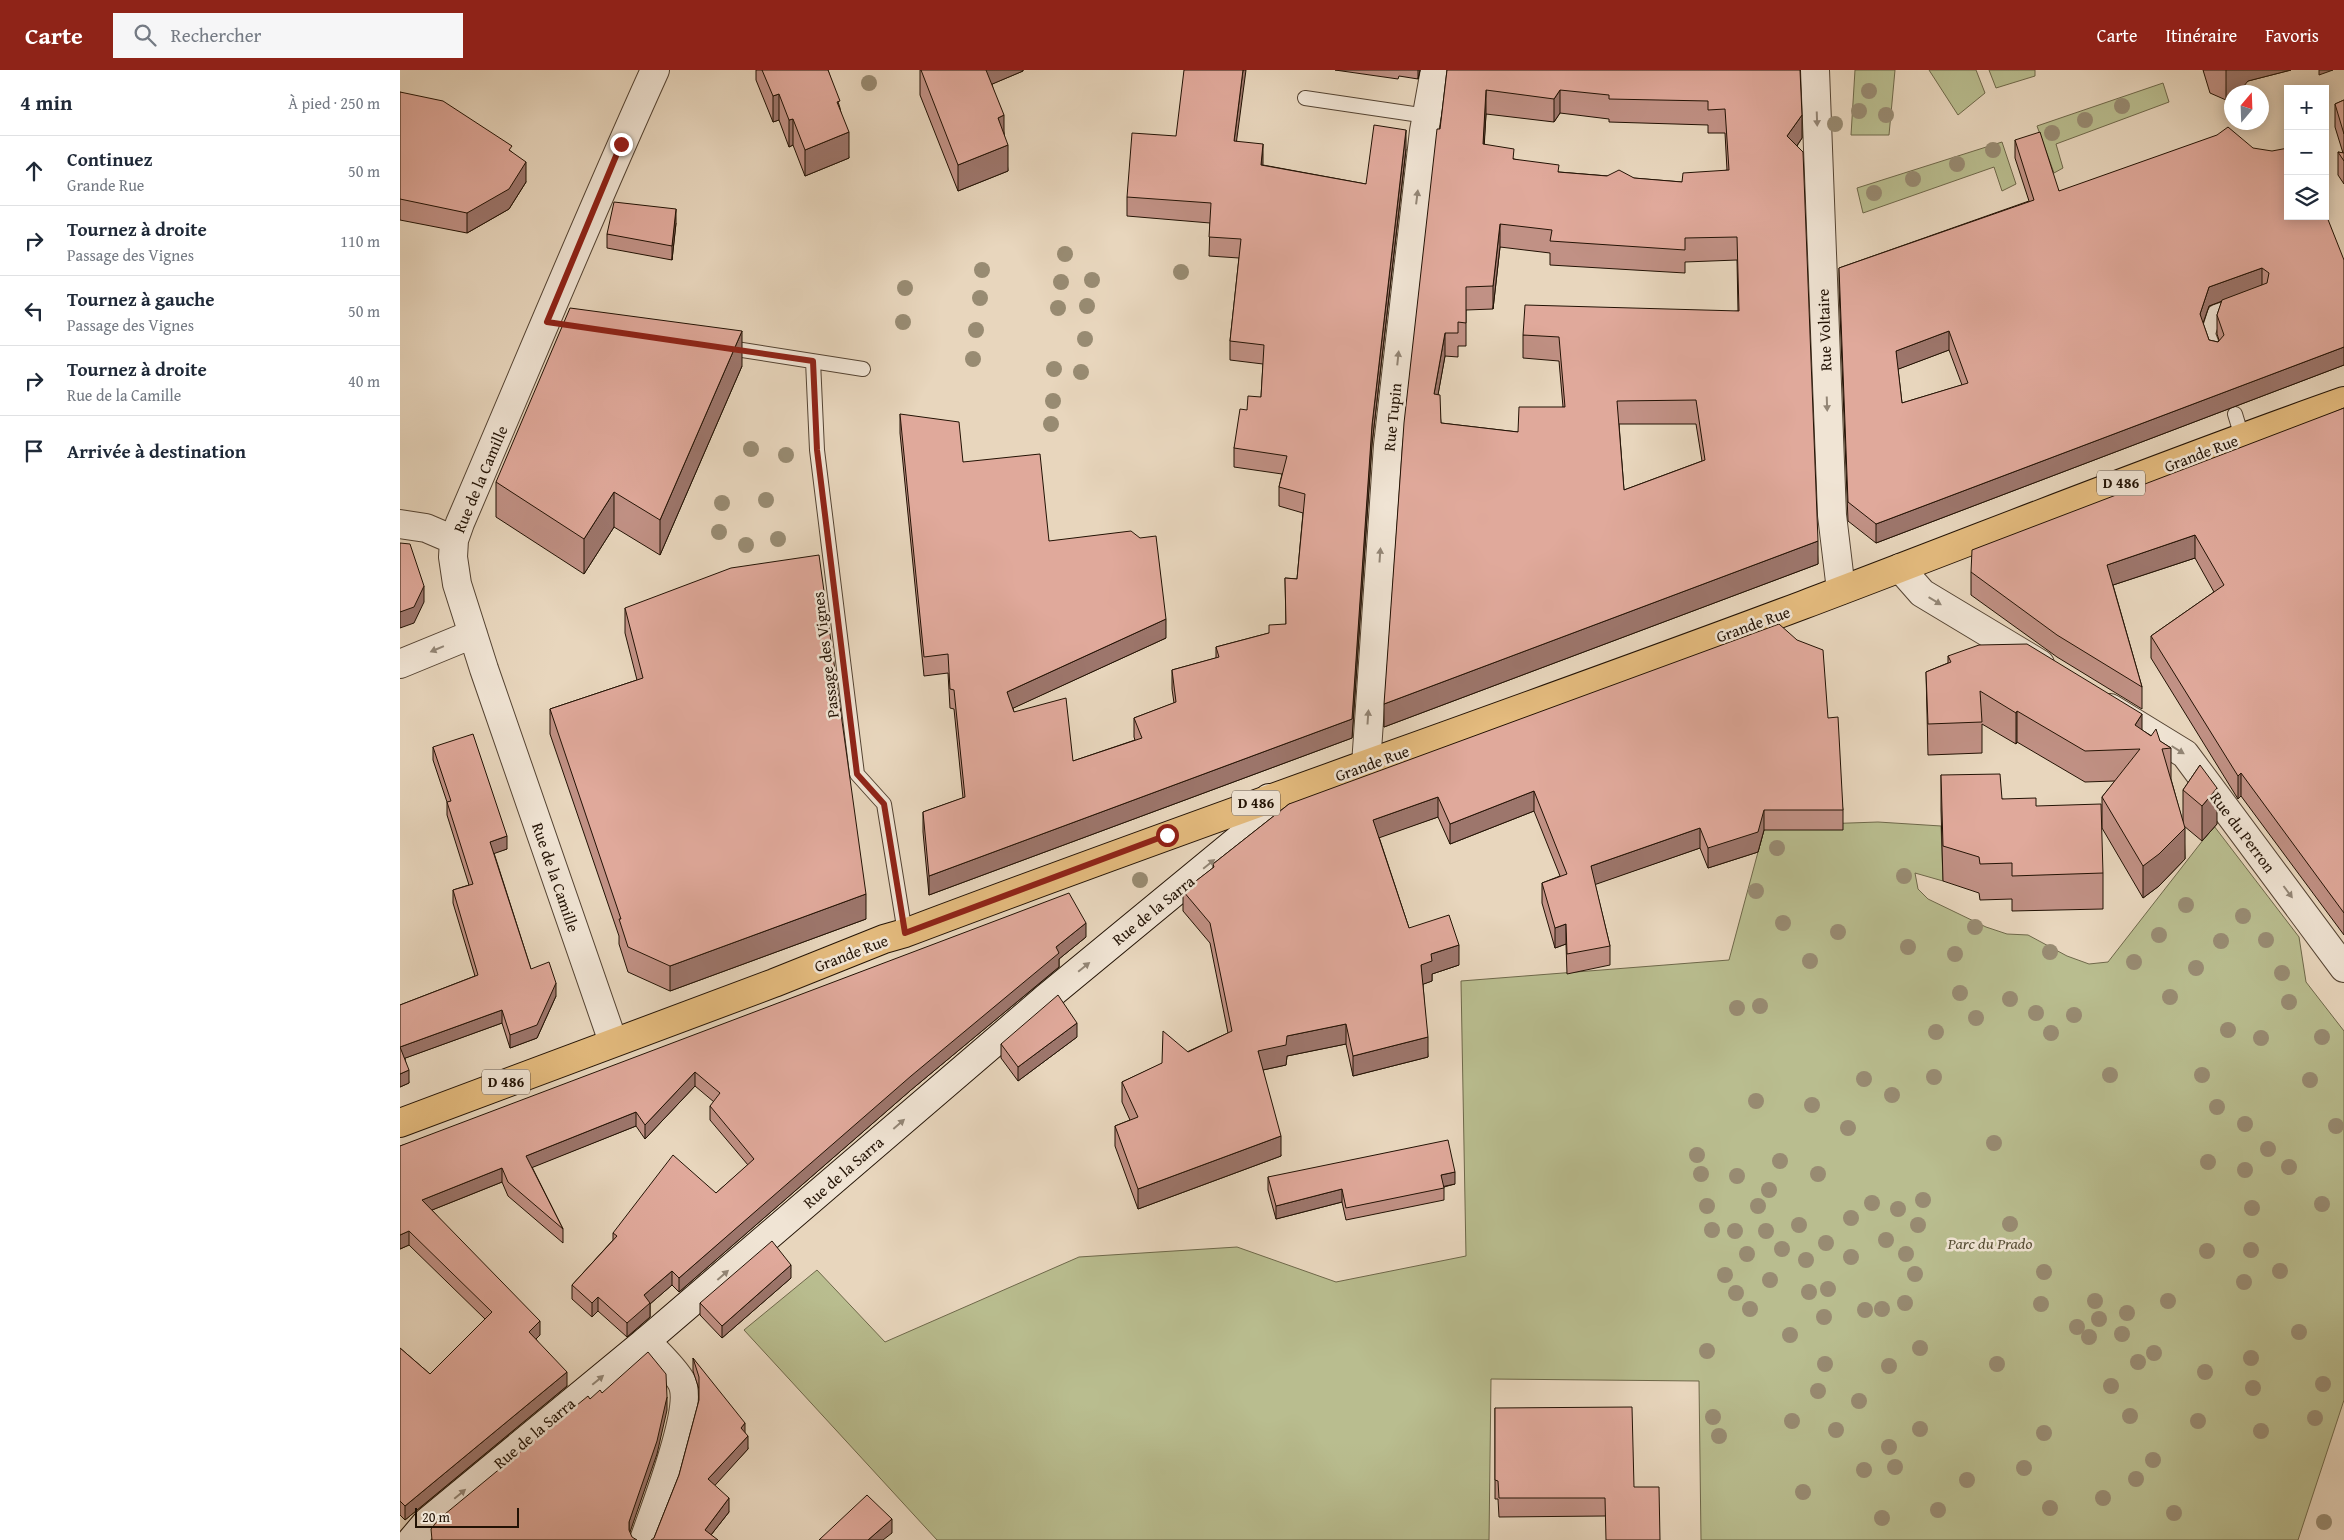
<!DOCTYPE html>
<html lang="fr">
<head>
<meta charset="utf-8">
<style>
  body { margin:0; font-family:"Gentium Book Plus",serif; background:#f6f6f7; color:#1f2937 }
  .controls { position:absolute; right:15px; top:15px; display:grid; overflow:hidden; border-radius:0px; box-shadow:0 2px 12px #0003 }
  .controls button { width:45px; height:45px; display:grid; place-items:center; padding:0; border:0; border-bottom:1px solid #e0e1e3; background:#fff; color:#1f2937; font:25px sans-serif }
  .compass { position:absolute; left:1824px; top:15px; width:45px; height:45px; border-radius:50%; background:#fff; box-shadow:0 2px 12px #0003; rotate:19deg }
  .scale { position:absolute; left:15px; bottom:12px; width:104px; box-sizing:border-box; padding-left:5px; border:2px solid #221204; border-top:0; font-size:14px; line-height:18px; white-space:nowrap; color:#221204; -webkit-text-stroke:4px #f0e4d4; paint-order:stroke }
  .stop { position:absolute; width:15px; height:15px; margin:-11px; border:4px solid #8f2418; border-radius:50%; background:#fff }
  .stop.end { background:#8f2418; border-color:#fff; box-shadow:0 1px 5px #0008 }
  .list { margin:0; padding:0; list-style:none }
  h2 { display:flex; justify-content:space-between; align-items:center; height:65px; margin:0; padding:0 20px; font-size:21px }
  h2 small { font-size:16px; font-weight:400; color:#747a83 }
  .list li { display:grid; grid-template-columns:32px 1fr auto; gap:15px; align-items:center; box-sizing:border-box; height:70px; padding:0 20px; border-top:1px solid #e0e1e3 }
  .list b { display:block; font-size:19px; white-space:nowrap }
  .list p { margin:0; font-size:16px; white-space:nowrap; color:#747a83 }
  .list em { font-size:16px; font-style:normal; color:#747a83 }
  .icon { flex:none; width:28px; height:28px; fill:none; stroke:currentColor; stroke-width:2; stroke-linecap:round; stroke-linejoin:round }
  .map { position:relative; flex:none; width:1944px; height:1470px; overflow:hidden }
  header { display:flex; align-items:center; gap:30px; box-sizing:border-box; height:70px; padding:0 25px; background:#8f2418; color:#fff }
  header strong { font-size:24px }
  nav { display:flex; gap:28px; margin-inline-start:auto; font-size:18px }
  .search { width:350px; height:45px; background:#f6f6f7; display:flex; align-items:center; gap:12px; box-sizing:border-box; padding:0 18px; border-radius:0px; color:#747a83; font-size:19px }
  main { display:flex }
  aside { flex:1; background:#fff }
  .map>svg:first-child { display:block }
  .green { fill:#b9bd8f; stroke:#6e684a }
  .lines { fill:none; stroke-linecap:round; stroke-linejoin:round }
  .lane-casing { stroke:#544332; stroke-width:16 }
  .street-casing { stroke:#544332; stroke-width:30 }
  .secondary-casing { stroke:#221204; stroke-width:30 }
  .primary-casing { stroke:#221204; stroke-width:30 }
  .lane { stroke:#f0e4d4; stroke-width:14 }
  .street { stroke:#f0e4d4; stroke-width:28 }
  .secondary { stroke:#f0e4d4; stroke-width:28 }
  .primary { stroke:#e4bb7e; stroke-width:28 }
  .tree { fill:#988b72 }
  .wall { fill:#c19185; stroke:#221204; fill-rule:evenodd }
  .shaded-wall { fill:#9d766c; stroke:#221204 }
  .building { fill:#e0a99b; stroke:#221204; fill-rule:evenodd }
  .oneway { fill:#938676 }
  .route { stroke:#8f2418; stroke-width:6 }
  .labels { text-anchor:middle; stroke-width:5; stroke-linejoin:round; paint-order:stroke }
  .shield { fill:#f0e4d4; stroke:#605142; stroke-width:1 }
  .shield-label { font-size:15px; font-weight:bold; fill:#221204 }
  .street-label { font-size:16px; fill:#221204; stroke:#f0e4d4 }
  .park-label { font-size:16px; font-style:italic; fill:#574e35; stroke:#f0e4d4 }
</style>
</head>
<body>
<header>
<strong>Carte</strong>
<div class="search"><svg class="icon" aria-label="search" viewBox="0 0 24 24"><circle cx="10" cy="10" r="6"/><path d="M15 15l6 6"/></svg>Rechercher</div>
<nav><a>Carte</a><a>Itinéraire</a><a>Favoris</a></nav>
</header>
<main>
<aside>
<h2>4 min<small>À pied · 250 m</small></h2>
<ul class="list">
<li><svg class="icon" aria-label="ahead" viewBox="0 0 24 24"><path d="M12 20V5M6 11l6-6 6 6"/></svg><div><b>Continuez</b><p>Grande Rue</p></div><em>50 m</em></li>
<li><svg class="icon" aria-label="right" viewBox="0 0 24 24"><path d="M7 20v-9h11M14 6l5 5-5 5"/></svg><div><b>Tournez à droite</b><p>Passage des Vignes</p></div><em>110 m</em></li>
<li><svg class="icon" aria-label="left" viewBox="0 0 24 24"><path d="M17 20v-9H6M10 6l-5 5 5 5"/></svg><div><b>Tournez à gauche</b><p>Passage des Vignes</p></div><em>50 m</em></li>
<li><svg class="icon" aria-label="right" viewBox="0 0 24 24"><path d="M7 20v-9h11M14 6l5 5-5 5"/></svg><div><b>Tournez à droite</b><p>Rue de la Camille</p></div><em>40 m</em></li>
<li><svg class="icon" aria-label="arrive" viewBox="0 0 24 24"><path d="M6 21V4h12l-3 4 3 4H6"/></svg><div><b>Arrivée à destination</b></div></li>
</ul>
</aside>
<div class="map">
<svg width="1944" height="1470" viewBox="0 0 1944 1470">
  <rect width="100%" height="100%" fill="#e8d6bd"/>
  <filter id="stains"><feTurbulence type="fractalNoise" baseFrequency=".004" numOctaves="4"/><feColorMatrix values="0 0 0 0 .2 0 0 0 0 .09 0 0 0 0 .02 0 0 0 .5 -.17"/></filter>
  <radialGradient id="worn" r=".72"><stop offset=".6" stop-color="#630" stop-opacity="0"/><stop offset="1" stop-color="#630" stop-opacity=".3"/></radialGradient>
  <path class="green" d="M1455,0H1495L1489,65H1451Z
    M1529,0H1576L1585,23L1558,45Z
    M1589,0H1635V6L1596,18Z
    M1763,13L1769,32L1656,74L1663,98L1654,103L1637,56Z
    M1602,72L1616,114L1602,121L1594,97L1463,143L1457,118Z
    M1478,752L1541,756L1543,811L1515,803L1518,819L1528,829L1586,857L1607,864L1628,865L1667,886L1689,894L1708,892L1814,756L1899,867L1906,912L1944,961V1330L1898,1470H1301L1299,1311L1091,1309L1089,1470H537L344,1260L417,1200L485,1272L679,1187L837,1177L936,1212L1066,1186L1061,911L1329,890L1365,756Z"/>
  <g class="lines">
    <g class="lane-casing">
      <path id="lane" d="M905,28L1027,46
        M323,277L463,299
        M1815,282L1808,264L1815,242L1835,235
        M413,291L417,380L457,704L484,734L505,863
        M1835,344L1842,367"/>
    </g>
    <g class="street-casing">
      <path id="street" d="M1415,0L1432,445L1441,520
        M0,454L26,458L54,470
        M1500,498L1522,523L1640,594
        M0,594L73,564
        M1710,638L1785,684L1944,898
        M966,695L988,375L1024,61L1035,0
        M213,972L84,599L57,514L53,487L54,470L60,453C125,302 187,150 255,0
        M244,1470C254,1440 296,1336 281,1311C273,1297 257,1283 246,1271"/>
    </g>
    <g class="secondary-casing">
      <path id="secondary" d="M12,1470L28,1451L246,1271L646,928L851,759L869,728"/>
    </g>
    <g class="primary-casing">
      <path id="primary" d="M0,1053L374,913L484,869L505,863C803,750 1105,647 1403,535C1583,467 1762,395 1944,331"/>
    </g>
    <use href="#lane" class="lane"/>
    <use href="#street" class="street"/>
    <use href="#secondary" class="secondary"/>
    <use href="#primary" class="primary"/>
  </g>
  <g class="tree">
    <circle cx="469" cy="13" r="8"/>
    <circle cx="1469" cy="21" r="8"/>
    <circle cx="1722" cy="36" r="8"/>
    <circle cx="1459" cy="41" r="8"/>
    <circle cx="1486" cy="45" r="8"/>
    <circle cx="1685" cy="50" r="8"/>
    <circle cx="1435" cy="54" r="8"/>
    <circle cx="1652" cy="63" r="8"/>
    <circle cx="1593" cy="80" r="8"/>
    <circle cx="1557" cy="94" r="8"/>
    <circle cx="1513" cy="109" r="8"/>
    <circle cx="1474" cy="123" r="8"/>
    <circle cx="665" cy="184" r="8"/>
    <circle cx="582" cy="200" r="8"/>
    <circle cx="781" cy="202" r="8"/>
    <circle cx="692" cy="210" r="8"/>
    <circle cx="661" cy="212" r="8"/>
    <circle cx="505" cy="218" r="8"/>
    <circle cx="580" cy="228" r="8"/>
    <circle cx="687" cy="236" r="8"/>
    <circle cx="658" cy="238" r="8"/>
    <circle cx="503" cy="252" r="8"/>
    <circle cx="576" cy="260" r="8"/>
    <circle cx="685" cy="269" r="8"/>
    <circle cx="573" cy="289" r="8"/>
    <circle cx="654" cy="299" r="8"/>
    <circle cx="681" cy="302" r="8"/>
    <circle cx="653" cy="331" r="8"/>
    <circle cx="651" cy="354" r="8"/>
    <circle cx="351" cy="379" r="8"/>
    <circle cx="386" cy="385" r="8"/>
    <circle cx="366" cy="430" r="8"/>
    <circle cx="322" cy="433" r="8"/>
    <circle cx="319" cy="462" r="8"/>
    <circle cx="378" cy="469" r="8"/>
    <circle cx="346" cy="475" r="8"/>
    <circle cx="1377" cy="778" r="8"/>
    <circle cx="1504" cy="806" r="8"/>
    <circle cx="740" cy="810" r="8"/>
    <circle cx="1356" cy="821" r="8"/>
    <circle cx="1786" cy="835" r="8"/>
    <circle cx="1843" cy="846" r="8"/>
    <circle cx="1383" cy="853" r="8"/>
    <circle cx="1575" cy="857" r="8"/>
    <circle cx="1438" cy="862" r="8"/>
    <circle cx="1759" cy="865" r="8"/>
    <circle cx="1866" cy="870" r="8"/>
    <circle cx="1821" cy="871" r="8"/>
    <circle cx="1508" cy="877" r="8"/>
    <circle cx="1650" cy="882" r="8"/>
    <circle cx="1555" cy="884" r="8"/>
    <circle cx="1410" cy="891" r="8"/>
    <circle cx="1734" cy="892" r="8"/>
    <circle cx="1796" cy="898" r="8"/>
    <circle cx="1882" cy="903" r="8"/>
    <circle cx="1560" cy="923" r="8"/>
    <circle cx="1770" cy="927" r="8"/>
    <circle cx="1610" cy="929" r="8"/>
    <circle cx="1889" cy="932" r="8"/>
    <circle cx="1360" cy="936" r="8"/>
    <circle cx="1337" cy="938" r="8"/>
    <circle cx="1636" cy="943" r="8"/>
    <circle cx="1674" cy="945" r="8"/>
    <circle cx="1576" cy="948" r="8"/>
    <circle cx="1828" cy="960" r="8"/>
    <circle cx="1536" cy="962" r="8"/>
    <circle cx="1651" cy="963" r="8"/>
    <circle cx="1922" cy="967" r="8"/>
    <circle cx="1861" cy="968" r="8"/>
    <circle cx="1710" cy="1005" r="8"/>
    <circle cx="1802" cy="1005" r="8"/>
    <circle cx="1534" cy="1007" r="8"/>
    <circle cx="1464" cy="1009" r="8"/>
    <circle cx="1910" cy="1010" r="8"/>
    <circle cx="1492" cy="1025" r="8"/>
    <circle cx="1356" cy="1031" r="8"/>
    <circle cx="1412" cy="1035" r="8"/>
    <circle cx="1817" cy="1037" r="8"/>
    <circle cx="1845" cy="1054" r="8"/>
    <circle cx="1936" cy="1056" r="8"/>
    <circle cx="1448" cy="1058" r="8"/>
    <circle cx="1594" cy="1073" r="8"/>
    <circle cx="1868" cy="1079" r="8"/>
    <circle cx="1297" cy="1085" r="8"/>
    <circle cx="1380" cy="1091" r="8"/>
    <circle cx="1808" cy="1092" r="8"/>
    <circle cx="1889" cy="1097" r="8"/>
    <circle cx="1845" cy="1100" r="8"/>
    <circle cx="1301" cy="1104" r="8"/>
    <circle cx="1418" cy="1104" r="8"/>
    <circle cx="1337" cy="1106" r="8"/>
    <circle cx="1369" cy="1120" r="8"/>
    <circle cx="1523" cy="1130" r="8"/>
    <circle cx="1472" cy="1133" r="8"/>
    <circle cx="1922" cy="1134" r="8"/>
    <circle cx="1307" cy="1136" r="8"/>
    <circle cx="1358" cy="1136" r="8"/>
    <circle cx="1852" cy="1138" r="8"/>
    <circle cx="1498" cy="1139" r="8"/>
    <circle cx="1451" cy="1148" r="8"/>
    <circle cx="1610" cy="1154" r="8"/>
    <circle cx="1399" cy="1155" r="8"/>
    <circle cx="1518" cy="1155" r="8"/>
    <circle cx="1312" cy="1160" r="8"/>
    <circle cx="1335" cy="1161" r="8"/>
    <circle cx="1366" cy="1161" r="8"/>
    <circle cx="1486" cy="1170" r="8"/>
    <circle cx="1426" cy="1173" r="8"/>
    <circle cx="1382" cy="1179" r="8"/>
    <circle cx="1851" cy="1180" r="8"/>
    <circle cx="1807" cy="1181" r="8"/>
    <circle cx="1347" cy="1184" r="8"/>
    <circle cx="1506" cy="1184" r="8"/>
    <circle cx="1451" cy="1187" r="8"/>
    <circle cx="1406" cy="1190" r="8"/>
    <circle cx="1880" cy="1201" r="8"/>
    <circle cx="1644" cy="1202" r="8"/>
    <circle cx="1515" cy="1204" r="8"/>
    <circle cx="1325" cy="1205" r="8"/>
    <circle cx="1370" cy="1210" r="8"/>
    <circle cx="1844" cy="1212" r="8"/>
    <circle cx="1428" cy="1219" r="8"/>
    <circle cx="1409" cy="1222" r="8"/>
    <circle cx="1336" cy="1223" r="8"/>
    <circle cx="1695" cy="1231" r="8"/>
    <circle cx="1768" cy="1231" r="8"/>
    <circle cx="1505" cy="1233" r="8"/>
    <circle cx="1641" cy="1234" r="8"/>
    <circle cx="1350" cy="1239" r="8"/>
    <circle cx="1482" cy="1239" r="8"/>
    <circle cx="1465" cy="1240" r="8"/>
    <circle cx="1727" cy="1243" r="8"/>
    <circle cx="1424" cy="1247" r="8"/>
    <circle cx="1699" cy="1249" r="8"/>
    <circle cx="1677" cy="1257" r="8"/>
    <circle cx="1899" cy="1262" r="8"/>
    <circle cx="1722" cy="1264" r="8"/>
    <circle cx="1390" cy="1265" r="8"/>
    <circle cx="1689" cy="1267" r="8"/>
    <circle cx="1520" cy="1278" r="8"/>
    <circle cx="1307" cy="1281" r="8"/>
    <circle cx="1754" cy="1283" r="8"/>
    <circle cx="1851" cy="1288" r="8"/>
    <circle cx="1738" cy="1292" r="8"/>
    <circle cx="1425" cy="1294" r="8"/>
    <circle cx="1597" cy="1294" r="8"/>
    <circle cx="1489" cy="1296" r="8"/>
    <circle cx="1805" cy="1302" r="8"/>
    <circle cx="1923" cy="1314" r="8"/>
    <circle cx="1711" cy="1316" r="8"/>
    <circle cx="1853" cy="1318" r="8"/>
    <circle cx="1418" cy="1321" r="8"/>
    <circle cx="1459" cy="1331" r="8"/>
    <circle cx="1730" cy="1346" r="8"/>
    <circle cx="1313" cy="1347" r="8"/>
    <circle cx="1915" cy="1348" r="8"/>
    <circle cx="1392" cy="1351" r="8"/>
    <circle cx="1798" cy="1351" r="8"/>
    <circle cx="1520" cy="1359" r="8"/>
    <circle cx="1436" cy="1360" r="8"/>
    <circle cx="1861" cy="1361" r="8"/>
    <circle cx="1644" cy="1363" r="8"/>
    <circle cx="1319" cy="1366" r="8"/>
    <circle cx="1489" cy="1377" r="8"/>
    <circle cx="1753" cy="1390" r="8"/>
    <circle cx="1495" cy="1397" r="8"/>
    <circle cx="1624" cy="1398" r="8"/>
    <circle cx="1464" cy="1400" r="8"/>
    <circle cx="1736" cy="1409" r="8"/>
    <circle cx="1567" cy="1410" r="8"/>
    <circle cx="1403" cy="1422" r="8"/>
    <circle cx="1703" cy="1428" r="8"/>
    <circle cx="1650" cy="1438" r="8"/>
    <circle cx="1538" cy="1440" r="8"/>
    <circle cx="1774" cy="1443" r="8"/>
    <circle cx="1482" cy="1448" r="8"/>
    <circle cx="1924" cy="1452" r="8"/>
  </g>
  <path class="wall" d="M356,0H428L440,38L449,88L405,106L393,75L389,77L379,50L373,52L356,10Z
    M520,0H623V1L592,14L604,63L608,101L558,121L520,25Z
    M935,0H1020L1018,9L999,6L998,9Z
    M1047,0H1400L1402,68L1397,76L1418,494L984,657L1040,59ZM1160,43L1209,49V52L1308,55V63H1325L1327,100L1282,112L1159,102L1114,89L1084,74L1086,44L1154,52ZM1100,177L1150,183V195L1285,203V192L1337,190L1338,241L1123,265V288L1159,291L1163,337L1118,362L1041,353L1038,324L1045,286L1058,287V276H1066V240L1093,239ZM1219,354H1296L1302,391L1224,420Z
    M1803,0H1891L1848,11L1832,22V28L1826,30L1810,23Z
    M0,22L112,82L126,112L109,139L67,163L0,150Z
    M1944,30V114L1938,105V82L1943,83L1935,57V34Z
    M1615,70L1659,121L1944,190V295L1476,473L1448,451L1439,217V198L1629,131L1615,88ZM1822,231L1817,245V264L1819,270L1818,272L1809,270L1803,253L1809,236ZM1549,280L1562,315L1502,333L1498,299Z
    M837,71L863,95L966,114L1006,79L972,374L952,668L529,825L523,762V742L563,728L554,639L550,638L548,603L524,606L500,363V344L563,392L649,471L766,568L613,638L614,642L673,691L735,670L734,667V648L774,633L772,619V600L816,588V577L869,563L886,554L885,508L897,509L903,443L879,436V417L882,404L834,397V378L847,340L861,327L863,294L830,290V271L839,188L809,186L810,153L727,146V127Z
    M276,153L272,190L207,178V164Z
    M342,296L260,485L214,457L184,504L96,447V412Z
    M1944,338V865L1841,726L1838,729L1751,588V566L1814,522L1795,488L1713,515L1742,617V639L1657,587L1571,525V502Z
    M225,538L466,849L270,921L228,902L219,874V866L150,664V639L237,610L225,563Z
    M1548,586L1742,660L1771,678V709L1783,753V720L1800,695L1817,754L1802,771L1784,756L1785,789L1759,816L1743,828L1702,758V727L1715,711L1685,712L1617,672L1616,674L1582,654V683L1528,685L1526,602L1548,593Z
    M1428,648L1443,740V760H1364L1358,782L1308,798L1300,778L1195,814L1210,876V895L1167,904L1166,874L1155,878L1142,833V813L1160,806L1134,741L1050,774L1038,747L979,767L1009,858L1059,895L1032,904V911L1023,914L1028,987L953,1006L946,974L887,986L886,995L863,1000L881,1086L738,1139L715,1076V1056L730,1050L722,1032V1012L828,963L810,873L783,841V821L813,798V794L889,734Z
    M33,677L107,779L94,783L131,899L156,926L137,968L110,978L102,953L5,988L9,1013L0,1017V935L75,906L53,833V820L69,815L47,745V732L33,690Z
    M1541,705L1602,729L1636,736L1703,803V839L1612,841V829L1580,830L1579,823L1543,811L1541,740Z
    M686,867L659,889V897L511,1020L279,1222L272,1215L250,1234V1247L227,1267L198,1241L192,1247L172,1229V1215L213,1170V1163L316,1123L348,1095L310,1050V1036L314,1032L295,1016L245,1069L236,1056L132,1097L163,1159V1173L108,1126L102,1112L32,1140L140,1265L136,1269L167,1316L5,1450L0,1445V1278L30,1304L85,1249L9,1175L0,1179V1076Z
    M677,967L618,1011L601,988V974Z
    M868,1107L1055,1114L1044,1117V1130L946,1150L942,1132L876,1149L868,1120Z
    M391,1208L322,1268L300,1245V1233Z
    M293,1288L345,1363L348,1379L314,1415L329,1442L311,1465L254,1468L279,1405L299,1330V1319L293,1301Z
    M1095,1338L1234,1417L1205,1446L1099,1447L1098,1429H1095Z"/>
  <path class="shaded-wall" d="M583,0H623V1L583,18Z
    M843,0H846L834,90V71Z
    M1018,0H1020L1018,9Z
    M1826,0H1891L1848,11L1839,22H1832V28L1826,30Z
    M1919,0H1933L1919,5Z
    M1086,20V44L1083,97V74Z
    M1160,20V43L1154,52V29Z
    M379,24V50L373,52V26Z
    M604,45V72L598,48Z
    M1402,45V68L1387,90V66Z
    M393,49V75L389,77V50Z
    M1006,60V79L972,374L952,668L529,825V806L952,649L972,355Z
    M449,62V88L405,106V80Z
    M863,74V93L861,114V95Z
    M608,75V101L558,121V95Z
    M126,92V112L109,139L67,163V143Z
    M276,139V153L272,190V176Z
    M1100,154V177L1093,239V216Z
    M1862,198V216L1809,236L1800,262V244L1809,217Z
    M342,261V296L260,485V450Z
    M1549,261V280L1496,300V281Z
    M1045,263V286L1034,347V324Z
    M1944,277V295L1476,473V454Z
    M214,422V457L184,504V469Z
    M1795,465V488L1707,517V495Z
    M1418,471V494L984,657V634Z
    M24,516V532L14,553L0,558V542Z
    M766,549V568L607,641V622Z
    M1617,641V672L1616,674V643Z
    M1742,644V676L1735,655Z
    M1841,703V726L1838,729V706Z
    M1817,718V754L1802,771V736Z
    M1134,721V741L1050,774V754Z
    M1038,727V747L973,770V750Z
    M1364,740V760L1358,782L1308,798V778Z
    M1300,758V778L1191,816V796Z
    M1785,758V789L1759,816L1743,828V796Z
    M107,766V779L90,785V772Z
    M466,824V849L270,921V896Z
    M686,853V867L659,889V897L511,1020L279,1222V1208L656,877Z
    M1166,854V874L1155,878V858Z
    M1059,875V895L1032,904V911L1021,915V895L1031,884Z
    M156,913V926L137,968L110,978V965Z
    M102,940V953L0,990V977Z
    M677,953V967L618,1011V997Z
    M946,954V974L887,986L886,995L858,1001V981L887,966Z
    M1028,967V987L953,1006V986Z
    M9,1000V1013L0,1017V1004Z
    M295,1002V1016L245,1069V1055Z
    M236,1042V1056L126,1100V1086Z
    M881,1066V1086L738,1139V1119Z
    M102,1098V1112L22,1144V1130Z
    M1055,1102V1114L1041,1117V1105Z
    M942,1119V1132L876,1149V1136Z
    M9,1161V1175L0,1179V1165Z
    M391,1195V1208L322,1268V1256Z
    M272,1201V1215L250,1234V1247L227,1267V1253L244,1225Z
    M198,1227V1241L192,1247V1233Z
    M140,1251V1265L129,1276V1262Z
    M167,1302V1316L5,1450V1436Z
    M267,1327V1340L257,1384L229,1465V1470V1452Z
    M345,1353V1366L341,1358Z
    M348,1366V1379L308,1423V1409Z
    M329,1428V1442L307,1470L305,1460Z
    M492,1449V1463L483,1470H468Z"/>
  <path class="building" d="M362,0H428L440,31L437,32L449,62L405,80L393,49L389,50L379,24L373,26Z
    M521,0H586L604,45L598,48L608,75L558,95Z
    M784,0H843L834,71L863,74L861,95L966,114L974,55L1006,60L972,355L952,649L529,806L523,742L565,727L554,620L550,619L548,584L524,587L500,344L559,352L563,392L640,384L649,471L731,461L740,468L756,466L766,549L607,622L614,642L666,628L673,691L742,668L734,648L776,632L772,600L819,587L816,577L869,563V555L886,554L885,508L897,509L905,424L879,417L887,386L834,378L840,339L847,340L848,326L861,327L864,275L830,271L841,169L809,167L811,133L727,127L732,63L776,66Z
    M1047,0H1400L1402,45L1387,66L1403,82L1418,471L984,634L1004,353L1037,59H1040ZM1086,20L1154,29L1160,20L1209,25V29L1308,31V40L1325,39L1329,100L1283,103L1282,112L1234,108L1219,100L1207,106L1158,102L1159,95L1113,89L1114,79L1083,74ZM1100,154L1152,160L1150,171L1285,180V168L1337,167L1339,241L1125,235L1123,265L1159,267L1165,337H1119L1118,362L1041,353L1040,325L1034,324L1045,263H1058V252L1066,253V217L1093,216ZM1296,330L1305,390L1224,420L1217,331Z
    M0,22L43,31L112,76L109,80L126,92L109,119L67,143L0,129Z
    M1944,30V64L1935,34Z
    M1828,57L1853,78L1872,81L1888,78V146H1925V142L1944,190V277L1476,454L1448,432L1439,198L1634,130L1615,70L1640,62L1659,121L1817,65ZM1862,198L1869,203L1867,213L1822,230L1817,245L1824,265L1818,272L1809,270L1800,244L1809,217ZM1549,261L1568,313L1502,333L1496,281Z
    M1938,82L1944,83V91Z
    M214,132L276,139L272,176L207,164Z
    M170,238L342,261L260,450L214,422L184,469L96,412Z
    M1944,338V843L1841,703L1838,706L1751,566L1824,515L1795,465L1707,495L1742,617L1657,565L1571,502L1572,480Z
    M0,473L10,474L24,516L14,537L0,542Z
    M419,485L466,824L270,896L228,877L219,849H221L150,639L243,608L225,538L331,498Z
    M1379,554L1397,570L1423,580L1428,648L1438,647L1443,740H1364L1358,762L1308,778L1300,758L1191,796L1210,876L1167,884L1166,854L1155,858L1142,813L1167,804L1134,721L1050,754L1038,727L973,750L1009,858L1049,845L1059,875L1031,884L1032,891L1021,895L1028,967L953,986L946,954L887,966L886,975L858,981L881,1066L738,1119L715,1056L738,1047L722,1012L762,993L763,961L788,982L832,961L810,853L783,821L814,797L813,794L889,734Z
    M1627,574L1742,644L1735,655L1751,666L1756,659L1760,671L1771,678L1762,679L1785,758L1759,784L1743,796L1702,727L1740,679L1685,681L1617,641L1616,643L1580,621L1582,652L1528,654L1526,602L1551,592L1548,586L1579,575Z
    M73,664L107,766L90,772L131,899L149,892L156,913L137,955L110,965L102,940L0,977L9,1000L0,1004V935L78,905L53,820L73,814L47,732L51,731L33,677Z
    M1800,695L1817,718L1802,736L1783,720Z
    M1600,704L1602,729L1636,728V736L1701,734L1703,803L1612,806V793L1580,794L1579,787L1543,776L1541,705Z
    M669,823L686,853L656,877L659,883L511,1006L279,1208L272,1201L244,1225L250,1233L227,1253L198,1227L192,1233L172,1215L217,1166L213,1163L273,1085L316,1123L354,1089L310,1036L320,1023L295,1002L245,1055L236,1042L126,1086L163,1159L108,1112L102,1098L22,1130L140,1251L129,1262L167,1302L5,1436L0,1431V1278L30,1304L92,1242L9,1161L0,1165V1076Z
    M658,925L677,953L618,997L601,974Z
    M1048,1070L1055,1102L1041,1105L1044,1118L946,1138L942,1119L876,1136L868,1107Z
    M372,1171L391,1195L322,1256L300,1233Z
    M248,1282L266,1304L267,1327L257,1371L229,1452V1460L232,1467L237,1470H32L31,1459L39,1449L188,1326L190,1329L200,1320L202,1323Z
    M293,1288L345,1353L341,1358L348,1366L308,1409L329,1428L305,1460L318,1470H251L254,1468L279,1405L299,1330V1307Z
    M1232,1337L1234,1417H1259L1260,1470H1206L1205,1428H1099L1098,1411L1095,1410V1338Z
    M467,1425L492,1449L468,1470H419Z"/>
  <defs><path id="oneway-solid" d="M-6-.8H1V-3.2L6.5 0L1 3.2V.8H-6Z" transform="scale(1.25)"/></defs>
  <g class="oneway">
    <use href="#oneway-solid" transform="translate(1417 49) rotate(88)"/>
    <use href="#oneway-solid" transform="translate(1017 127) rotate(-83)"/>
    <use href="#oneway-solid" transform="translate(998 288) rotate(-84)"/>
    <use href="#oneway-solid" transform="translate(1427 334) rotate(88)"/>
    <use href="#oneway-solid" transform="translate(980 485) rotate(-86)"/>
    <use href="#oneway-solid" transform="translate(1535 531) rotate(31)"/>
    <use href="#oneway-solid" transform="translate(37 579) rotate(157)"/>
    <use href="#oneway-solid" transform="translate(968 647) rotate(-86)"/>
    <use href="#oneway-solid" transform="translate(1778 680) rotate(32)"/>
    <use href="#oneway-solid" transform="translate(809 794) rotate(-39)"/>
    <use href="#oneway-solid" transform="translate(1888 822) rotate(53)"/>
    <use href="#oneway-solid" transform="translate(684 897) rotate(-39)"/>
    <use href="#oneway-solid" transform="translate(499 1054) rotate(-41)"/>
    <use href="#oneway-solid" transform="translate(323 1205) rotate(-41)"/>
    <use href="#oneway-solid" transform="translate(198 1310) rotate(-40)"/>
    <use href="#oneway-solid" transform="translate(60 1424) rotate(-40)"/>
  </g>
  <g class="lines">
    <path class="route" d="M221,74L147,252L413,291L417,380L457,704L484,734L505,863L767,765"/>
  </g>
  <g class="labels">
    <g class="shield">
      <rect x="1697" y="400.5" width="48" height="25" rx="4"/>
      <rect x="832" y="720.5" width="48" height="25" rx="4"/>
      <rect x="82" y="999.5" width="48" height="25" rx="4"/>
    </g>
    <g class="shield-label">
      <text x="1721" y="418">D 486</text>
      <text x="856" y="738">D 486</text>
      <text x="106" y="1017">D 486</text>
    </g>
    <g class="street-label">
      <text transform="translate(1424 260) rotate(-92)" y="6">Rue Voltaire</text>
      <text transform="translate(992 347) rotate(-84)" y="6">Rue Tupin</text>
      <text transform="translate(1801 383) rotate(-21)" y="6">Grande Rue</text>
      <text transform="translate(80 409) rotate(-67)" y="6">Rue de la Camille</text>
      <text transform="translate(1353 554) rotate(-20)" y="6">Grande Rue</text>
      <text transform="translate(425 585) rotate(-97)" y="6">Passage des Vignes</text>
      <text transform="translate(972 693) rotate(-20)" y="6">Grande Rue</text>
      <text transform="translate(1843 762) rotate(53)" y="6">Rue du Perron</text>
      <text transform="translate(156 807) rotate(71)" y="6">Rue de la Camille</text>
      <text transform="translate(753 840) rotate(-39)" y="6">Rue de la Sarra</text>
      <text transform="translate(451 883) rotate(-21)" y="6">Grande Rue</text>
      <text transform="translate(443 1102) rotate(-41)" y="6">Rue de la Sarra</text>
      <text transform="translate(134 1363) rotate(-40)" y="6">Rue de la Sarra</text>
    </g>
    <g class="park-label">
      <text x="1590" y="1179">Parc du Prado</text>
    </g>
  </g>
  <rect width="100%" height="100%" filter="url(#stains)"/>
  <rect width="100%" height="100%" fill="url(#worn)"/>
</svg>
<div class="controls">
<button>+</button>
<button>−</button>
<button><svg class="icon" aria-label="layers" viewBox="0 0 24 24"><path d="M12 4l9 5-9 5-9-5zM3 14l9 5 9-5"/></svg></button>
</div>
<svg class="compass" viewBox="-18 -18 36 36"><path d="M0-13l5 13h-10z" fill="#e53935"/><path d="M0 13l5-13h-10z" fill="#747a83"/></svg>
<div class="scale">20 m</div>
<div class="stop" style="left:767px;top:765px"></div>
<div class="stop end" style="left:221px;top:74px"></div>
</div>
</main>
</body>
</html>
